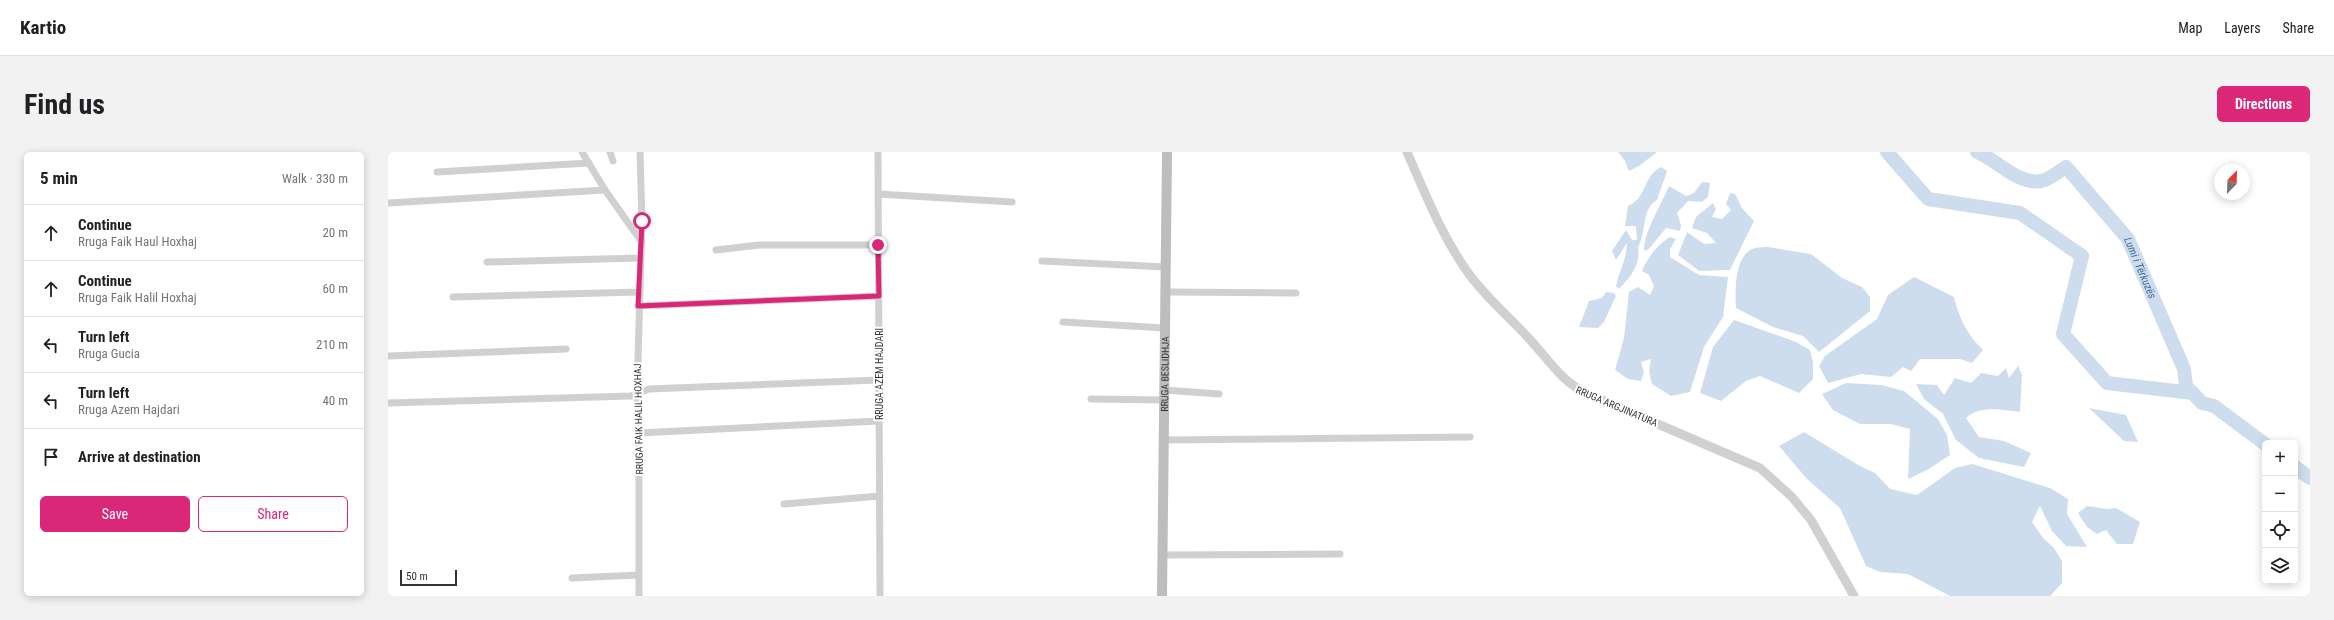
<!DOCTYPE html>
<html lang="en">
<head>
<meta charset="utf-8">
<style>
  body { margin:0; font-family:"Roboto Condensed",sans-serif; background:#f2f2f2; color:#202124 }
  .controls { position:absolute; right:12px; bottom:12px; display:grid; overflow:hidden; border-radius:6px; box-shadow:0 2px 10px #0003 }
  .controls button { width:36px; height:36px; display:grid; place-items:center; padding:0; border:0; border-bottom:1px solid #e0e0e0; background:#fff; color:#202124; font:20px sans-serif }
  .compass { position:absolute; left:1826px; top:12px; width:36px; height:36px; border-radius:50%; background:#fff; box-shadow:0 2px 10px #0003; rotate:23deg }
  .scale { position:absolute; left:12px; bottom:10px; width:57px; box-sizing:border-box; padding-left:4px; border:2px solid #333; border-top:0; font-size:11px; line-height:14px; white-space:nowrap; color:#333; -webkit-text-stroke:3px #fff; paint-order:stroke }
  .stop { position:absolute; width:12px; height:12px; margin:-9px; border:3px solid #db2777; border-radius:50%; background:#fff }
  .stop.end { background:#db2777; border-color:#fff; box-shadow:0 1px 4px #0008 }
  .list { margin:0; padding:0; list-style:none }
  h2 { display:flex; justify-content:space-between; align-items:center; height:52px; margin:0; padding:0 16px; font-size:17px }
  h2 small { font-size:13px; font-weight:400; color:#757577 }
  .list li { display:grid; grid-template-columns:26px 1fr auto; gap:12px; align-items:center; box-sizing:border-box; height:56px; padding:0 16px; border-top:1px solid #e0e0e0 }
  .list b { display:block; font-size:15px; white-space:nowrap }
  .list p { margin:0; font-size:13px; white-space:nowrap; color:#757577 }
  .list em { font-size:13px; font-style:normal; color:#757577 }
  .actions { display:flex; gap:8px; padding:12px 16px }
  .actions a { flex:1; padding:9px 0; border:1px solid #db2777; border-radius:6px; text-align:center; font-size:14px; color:#db2777 }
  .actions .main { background:#db2777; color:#fff }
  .icon { flex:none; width:22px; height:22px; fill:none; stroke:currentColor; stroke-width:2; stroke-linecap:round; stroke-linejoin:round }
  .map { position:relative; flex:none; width:1922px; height:444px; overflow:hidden; border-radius:6px }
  header { display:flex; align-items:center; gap:24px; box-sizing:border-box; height:56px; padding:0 20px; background:#fff; border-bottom:1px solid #e0e0e0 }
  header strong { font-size:19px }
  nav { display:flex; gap:22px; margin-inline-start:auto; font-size:14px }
  .intro { display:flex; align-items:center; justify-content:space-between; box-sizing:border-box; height:96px; padding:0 24px }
  h1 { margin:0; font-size:28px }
  .button { padding:10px 18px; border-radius:6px; background:#db2777; color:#fff; font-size:14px; font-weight:700 }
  main { display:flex; gap:24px; padding:0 24px }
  aside { flex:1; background:#fff; border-radius:6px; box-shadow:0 2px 10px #0003 }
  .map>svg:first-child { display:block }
  .water { fill:#ceddee }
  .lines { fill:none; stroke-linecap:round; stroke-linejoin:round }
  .river { stroke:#ceddee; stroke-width:14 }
  .minor { stroke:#d0d0d0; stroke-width:7 }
  .tertiary { stroke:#d0d0d0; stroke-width:9 }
  .secondary { stroke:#bdbdbd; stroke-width:10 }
  .route { stroke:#db2777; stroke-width:5 }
  .labels { text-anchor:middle; stroke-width:4; stroke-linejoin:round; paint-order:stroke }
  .street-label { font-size:10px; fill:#333; stroke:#fff }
  .water-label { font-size:11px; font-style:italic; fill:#3f6896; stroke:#fff }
</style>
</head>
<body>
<header>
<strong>Kartio</strong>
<nav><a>Map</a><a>Layers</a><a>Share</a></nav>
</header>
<div class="intro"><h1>Find us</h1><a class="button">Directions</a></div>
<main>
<aside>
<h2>5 min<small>Walk · 330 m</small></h2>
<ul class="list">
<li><svg class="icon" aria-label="ahead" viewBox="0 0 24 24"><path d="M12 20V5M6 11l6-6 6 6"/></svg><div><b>Continue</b><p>Rruga Faik Haul Hoxhaj</p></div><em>20 m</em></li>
<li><svg class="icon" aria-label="ahead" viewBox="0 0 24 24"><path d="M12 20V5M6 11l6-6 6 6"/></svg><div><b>Continue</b><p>Rruga Faik Halil Hoxhaj</p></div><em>60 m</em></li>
<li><svg class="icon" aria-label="left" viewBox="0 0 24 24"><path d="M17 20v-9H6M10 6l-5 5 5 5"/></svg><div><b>Turn left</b><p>Rruga Gucia</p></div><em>210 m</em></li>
<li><svg class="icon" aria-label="left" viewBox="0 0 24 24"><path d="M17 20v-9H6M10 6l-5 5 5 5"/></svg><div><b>Turn left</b><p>Rruga Azem Hajdari</p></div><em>40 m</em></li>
<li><svg class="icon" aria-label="arrive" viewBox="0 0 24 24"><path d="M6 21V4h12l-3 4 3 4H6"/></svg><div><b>Arrive at destination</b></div></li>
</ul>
<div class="actions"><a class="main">Save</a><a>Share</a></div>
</aside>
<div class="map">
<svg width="1922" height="444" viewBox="0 0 1922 444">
  <rect width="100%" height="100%" fill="#fff"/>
  <path class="water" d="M1230,0H1269L1251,14L1241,19L1237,9Z
    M1273,15L1279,19L1269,48C1253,57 1259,80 1250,95C1253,113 1243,124 1231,137L1228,134C1232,116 1238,110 1239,91L1228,108L1224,99L1238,78L1244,88H1249L1248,74H1237L1240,54C1260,45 1254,25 1273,15Z
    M1314,30L1322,31L1320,45L1314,50L1300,49L1289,61L1293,73L1292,79L1278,76L1261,97L1256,99C1255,82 1274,51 1281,34L1298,44L1306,41Z
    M1342,41L1347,42L1354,56L1366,69L1342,118L1311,119L1290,103L1299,80L1316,92L1328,91L1319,81L1304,76L1308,65L1325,51L1328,57L1324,65L1334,67L1343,58L1338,52Z
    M1282,85L1288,87L1282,97V105L1311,123L1340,125L1335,165L1316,195L1302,240L1283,244L1264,232L1261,219L1263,207L1253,210L1256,220L1253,229L1240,227L1227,218L1236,186L1241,140L1250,135L1262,143L1266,134L1261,123L1254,119C1260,105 1269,93 1282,85Z
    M1380,95L1423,102L1454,126L1474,135L1482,145V159L1431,200L1415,184L1385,175L1348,156C1347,140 1346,101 1367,96C1371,95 1376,95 1380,95Z
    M1526,125L1566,145C1571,166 1580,184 1595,198L1584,211L1572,207H1532L1523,219L1515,215L1503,225L1473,222L1440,231L1431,214L1437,204L1489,167L1500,143Z
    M1218,140L1226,141L1228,144L1216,170L1210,176L1191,175L1201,149L1214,146Z
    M1346,168L1408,190L1422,198L1425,210V227L1411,241L1372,224L1358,229L1333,249L1312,241L1325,195Z
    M1630,214L1634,223L1632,260C1614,258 1592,253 1578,266L1591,285L1616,289L1643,301L1636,315L1591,306L1568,288L1555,262L1536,247L1528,232L1549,233L1556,243L1567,226L1583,231L1593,221L1610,224L1618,216L1621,226Z
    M1458,231L1493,233L1516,239L1550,267L1559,283L1562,303L1539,318L1520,327L1522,277L1503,272H1472L1445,258L1434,242Z
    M1701,256L1738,263L1750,290L1736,289Z
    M1416,280L1472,314L1487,321L1502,337L1529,343L1567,316L1584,312L1662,336L1680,347L1679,362L1699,395L1678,394L1664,379L1652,354L1644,370L1655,386L1665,395L1674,409V431L1662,444H1562L1520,422L1492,420L1478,414L1452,356L1419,327L1391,294Z
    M1699,354L1719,357L1728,356L1752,370L1745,392H1729L1718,378L1709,382L1699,375L1690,361Z"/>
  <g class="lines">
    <g class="river">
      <path d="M1499,0L1540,47L1632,61L1694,104L1675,182L1719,231L1805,241"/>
      <path id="s1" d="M1589,0C1610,8 1629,33 1653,29C1661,28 1671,19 1678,15L1740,87L1796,217L1798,234L1814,251L1826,254L1877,292"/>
      <path d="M1907,315L1922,326"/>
    </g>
    <path class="minor" d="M194,0L217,38L253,89
      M222,0L225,9
      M490,0L492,444
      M49,20L201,11
      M490,42L624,50
      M0,51L217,38
      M328,98L371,93H490
      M654,109L778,115
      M99,110L252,106
      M777,140L908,141
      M65,145L250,140
      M250,154L491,144
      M675,170L777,176
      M0,204L178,197
      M776,238L831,242
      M703,247L776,248
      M0,251L243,244L261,237L491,228
      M251,281L491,269
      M776,288L1082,285
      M396,352L492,344
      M775,403L952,402
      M184,426L251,423
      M251,444V276L249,242L254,69L252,0"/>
    <path class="tertiary" d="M1019,0C1037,41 1054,85 1081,122C1099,147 1124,167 1145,191C1163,211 1174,230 1200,242L1372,316L1404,345L1423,368L1466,444"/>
    <path class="secondary" id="s2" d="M774,444L779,0"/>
  </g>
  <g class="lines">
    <path class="route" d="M254,69L250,154L491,144L490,93"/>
  </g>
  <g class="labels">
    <g class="street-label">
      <text transform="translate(491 222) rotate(-90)" y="4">RRUGA AZEM HAJDARI</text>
      <text dy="4" stroke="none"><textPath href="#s2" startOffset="222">RRUGA BESLIDHJA</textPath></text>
      <text transform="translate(1229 254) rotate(23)" y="4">RRUGA ARGJINATURA</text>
      <text transform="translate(250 267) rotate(-91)" y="4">RRUGA FAIK HALIL HOXHAJ</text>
    </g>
    <g class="water-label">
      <text dy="4" stroke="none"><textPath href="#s1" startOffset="227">Lumi i Tërkuzës</textPath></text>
    </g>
  </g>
</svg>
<div class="controls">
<button>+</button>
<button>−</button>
<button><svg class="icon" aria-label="locate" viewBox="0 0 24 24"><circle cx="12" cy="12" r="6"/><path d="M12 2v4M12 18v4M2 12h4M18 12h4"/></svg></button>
<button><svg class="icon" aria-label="layers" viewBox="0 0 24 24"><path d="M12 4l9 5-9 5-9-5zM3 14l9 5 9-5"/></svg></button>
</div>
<svg class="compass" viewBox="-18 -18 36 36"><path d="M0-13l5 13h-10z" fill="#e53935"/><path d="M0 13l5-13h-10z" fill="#757577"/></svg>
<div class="scale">50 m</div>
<div class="stop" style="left:254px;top:69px"></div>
<div class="stop end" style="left:490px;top:93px"></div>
</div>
</main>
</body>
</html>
